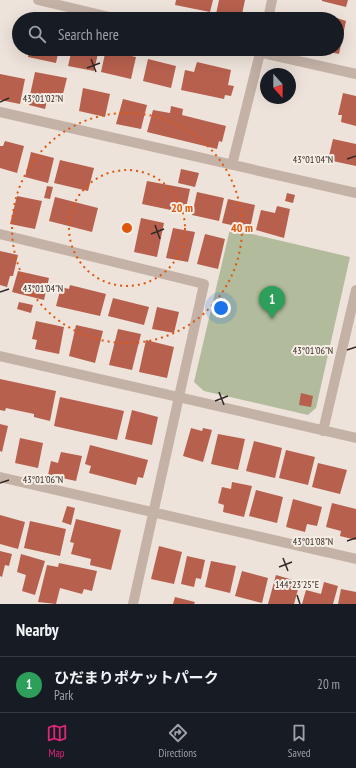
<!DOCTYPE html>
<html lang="en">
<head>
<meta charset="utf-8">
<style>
  body { margin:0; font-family:"PT Sans Narrow","Noto Sans JP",sans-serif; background:#20242c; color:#f1f3f6 }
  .compass { position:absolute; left:260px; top:68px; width:36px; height:36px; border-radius:50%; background:#171b24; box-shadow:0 4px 16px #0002; rotate:159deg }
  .you { position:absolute; left:221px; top:308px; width:14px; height:14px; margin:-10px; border:3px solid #fff; border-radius:50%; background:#1a73e8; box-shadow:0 0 0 6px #1a73e833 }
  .badge { display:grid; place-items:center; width:26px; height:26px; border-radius:50%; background:#db2777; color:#fff; font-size:13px; font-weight:700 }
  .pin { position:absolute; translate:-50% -33px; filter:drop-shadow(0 1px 2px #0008) }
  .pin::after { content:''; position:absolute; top:21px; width:14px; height:12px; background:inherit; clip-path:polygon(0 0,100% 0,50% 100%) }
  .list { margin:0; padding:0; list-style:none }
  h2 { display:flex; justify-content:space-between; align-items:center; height:52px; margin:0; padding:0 16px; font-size:17px }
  h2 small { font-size:13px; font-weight:400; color:#9ea1a6 }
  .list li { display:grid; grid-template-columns:26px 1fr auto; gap:12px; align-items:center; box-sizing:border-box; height:56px; padding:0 16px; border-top:1px solid #363941 }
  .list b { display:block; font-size:15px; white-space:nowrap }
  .list p { margin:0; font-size:13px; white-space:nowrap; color:#9ea1a6 }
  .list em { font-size:13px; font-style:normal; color:#9ea1a6 }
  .icon { flex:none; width:22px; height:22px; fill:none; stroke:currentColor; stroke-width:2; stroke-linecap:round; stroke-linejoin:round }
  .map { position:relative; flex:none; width:356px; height:604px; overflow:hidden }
  .search { position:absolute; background:#171b24; box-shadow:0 4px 16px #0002; left:12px; right:12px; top:12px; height:44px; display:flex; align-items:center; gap:10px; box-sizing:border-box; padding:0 14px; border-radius:22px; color:#9ea1a6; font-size:15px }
  .sheet { height:108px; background:#171b24 }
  nav { display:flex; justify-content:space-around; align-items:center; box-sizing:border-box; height:56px; border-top:1px solid #363941; background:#171b24; font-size:11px; color:#9ea1a6 }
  nav a { display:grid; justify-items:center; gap:2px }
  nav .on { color:#db2777 }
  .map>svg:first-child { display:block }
  .green { fill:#b2bb9c }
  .building { fill:#b7604e }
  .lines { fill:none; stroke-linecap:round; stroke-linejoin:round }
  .minor { stroke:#c4b2a7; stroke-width:10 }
  .ticks { fill:none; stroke:#322927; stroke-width:1.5 }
  .ring { fill:none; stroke:#df570d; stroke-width:2; stroke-dasharray:2 4 }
  .ticks-label { font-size:10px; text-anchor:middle; fill:#322927; stroke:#f6ede5; stroke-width:4; stroke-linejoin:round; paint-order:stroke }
  .centre { fill:#df570d; stroke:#f6ede5; stroke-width:2 }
  .ring-label { font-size:12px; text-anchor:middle; font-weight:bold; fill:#df570d; stroke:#f6ede5; stroke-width:4; stroke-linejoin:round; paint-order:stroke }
</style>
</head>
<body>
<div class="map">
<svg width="356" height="604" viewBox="0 0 356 604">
  <rect width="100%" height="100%" fill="#eee3da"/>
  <path class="green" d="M230,229L350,257L316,408L308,415L204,391L194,382Z"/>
  <path class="building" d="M176,0H213L210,12L175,5Z
    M219,0H245L241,19H215Z
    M322,0H348L346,7L322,1Z
    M337,18L346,21L339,54L319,50L337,49Z
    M29,49H59L56,63L28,57Z
    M72,49H99L94,71L68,66Z
    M106,49H117L116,53L136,57L131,79L101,72Z
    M148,59L176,66L171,88L143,81Z
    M197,62L231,70L228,85L234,86L231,96L225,95L224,99L181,90L185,70L194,72Z
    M35,72L67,78L61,102L30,95Z
    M0,74L25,79L20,104L0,100Z
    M83,88L110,94L105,117L79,111Z
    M343,93L356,96V126L341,122L342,115H338Z
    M31,98L47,101L45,109L29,105Z
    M123,99L147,105L141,129L116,124Z
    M171,106L183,109L182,115L226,126L222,142L219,141L217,149L147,132L153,110L170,113Z
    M333,139L356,144V166L328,160Z
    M5,141L24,146L17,173L0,168V146H3Z
    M31,152L54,158L48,183L25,177Z
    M60,160L94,168L88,191L54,183Z
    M181,169L199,173L195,187L178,183Z
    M147,181L190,189L185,213L142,204Z
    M47,186L53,187L50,199L44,198Z
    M197,192L224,198L219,221L192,215Z
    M287,193L295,195L293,203L285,201Z
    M17,196L42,201L35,229L10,224Z
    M55,197L98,208L92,232L49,221Z
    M228,199L255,205L250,229L222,223Z
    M277,206L290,209L284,238L256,230L261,210L275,213Z
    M141,218L164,223L157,257L134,252Z
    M173,228L195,232L188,262L166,258Z
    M205,234L225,239L218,269L197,264Z
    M0,251L18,255L13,276H10L7,287L0,285Z
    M18,271L49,278L44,300L12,292Z
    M70,285L106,294L100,316L56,306L61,287L69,289Z
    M113,298L149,307L144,325L108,316Z
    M19,302L33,305L31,313L17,309Z
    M157,307L179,312L174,333L152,329Z
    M36,321L64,327L59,354L35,349L37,340L32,339Z
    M76,325L103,331L95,363L69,356Z
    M118,329L141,334L132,370L109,365Z
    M146,340L174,347L167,378L139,372Z
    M0,379L56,391L50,421L34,417V414L6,408L5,411L0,410Z
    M301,393L313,396L311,407L299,405Z
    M60,397L124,411L117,440L54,426Z
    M132,410L158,417L152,445L125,439Z
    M0,424L8,426L2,452L0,451Z
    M191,428L202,431L203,428L212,430L203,462L183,456Z
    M218,434L245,439L238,470L211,464Z
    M20,438L43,443L38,468L15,463Z
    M254,441L282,448L275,478L246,471Z
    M90,445L148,460L143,478L138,477L136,485L89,473L91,466L85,464Z
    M286,450L315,457L308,485L279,478Z
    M61,452L82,456L76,481L48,475L51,461L58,463Z
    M318,463L347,470L340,494L312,487Z
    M232,482L252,486L244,517L223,512L224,505L218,503L222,487L231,489Z
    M256,490L283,497L277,523L249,516Z
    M293,499L322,507L317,526L307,524L305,532L286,527Z
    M332,503L356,509V540L340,536L341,531L326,527Z
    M67,506L75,508L71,525L62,522Z
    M0,515L25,522L18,549L0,544Z
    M76,519L121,530L111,570L90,565L91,559L71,554L74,543L70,542Z
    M30,521L66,529L60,556L24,548Z
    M159,546L182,552L174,584L151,579Z
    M0,551L12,554L9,566L5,565L2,577L0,576Z
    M21,554L45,561L35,595L22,591L26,575L17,572Z
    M187,556L205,560L201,579L196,578L194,587L181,584Z
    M211,561L236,566L230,593L205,587Z
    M59,563L97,571L92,591L84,589L82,594L60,588L56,604L38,602L47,565L58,567Z
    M242,571L268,578L262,603L235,596Z
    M276,575L300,582L294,604H268Z
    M324,582L338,586L333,604H302L306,590L321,594Z
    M341,589L356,592V604H338Z
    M175,597L195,602L194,604H173Z"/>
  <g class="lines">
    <path class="minor" d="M38,0L118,19
      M268,19L272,0
      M245,49L356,74
      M0,112L356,193
      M232,165L261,49
      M0,234L204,284L133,604
      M0,356L356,438
      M323,431L356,290
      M0,477L356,559"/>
  </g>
  <path class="ticks" d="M91,59L96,72M87,68L100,63M0,102L9,98M347,159L356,156M155,225L160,239M151,234L164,229M0,292L9,289M347,350L356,347M219,392L224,405M215,401L228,396M0,483L9,480M347,541L356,538M283,558L288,571M279,567L292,562M297,595L300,604"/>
  <g class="ring">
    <circle cx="127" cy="228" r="58"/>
    <circle cx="127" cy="228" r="115"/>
  </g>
  <g class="ticks-label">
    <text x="43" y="102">43°01'02"N</text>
    <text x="313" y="163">43°01'04"N</text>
    <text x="43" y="292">43°01'04"N</text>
    <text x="313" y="354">43°01'06"N</text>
    <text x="43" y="483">43°01'06"N</text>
    <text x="313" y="545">43°01'08"N</text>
    <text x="297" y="588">144°23'25"E</text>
  </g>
  <circle cx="127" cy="228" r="6" class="centre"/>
  <g class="ring-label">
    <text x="182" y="212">20 m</text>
    <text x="242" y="232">40 m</text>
  </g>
</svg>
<svg class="compass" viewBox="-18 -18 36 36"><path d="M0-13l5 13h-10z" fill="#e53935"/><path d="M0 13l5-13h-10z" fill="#9ea1a6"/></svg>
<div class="you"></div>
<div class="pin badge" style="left:272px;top:319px;background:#2e9e5b">1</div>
<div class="search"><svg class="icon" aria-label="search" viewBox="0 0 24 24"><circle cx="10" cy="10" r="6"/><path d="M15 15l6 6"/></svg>Search here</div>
</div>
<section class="sheet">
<h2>Nearby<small></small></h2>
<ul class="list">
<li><span class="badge" style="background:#2e9e5b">1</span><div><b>ひだまりポケットパーク</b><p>Park</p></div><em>20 m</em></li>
</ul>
</section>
<nav>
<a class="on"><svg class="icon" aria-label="map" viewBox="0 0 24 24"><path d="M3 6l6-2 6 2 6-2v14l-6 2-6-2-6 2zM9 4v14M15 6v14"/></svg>Map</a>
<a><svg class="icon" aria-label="directions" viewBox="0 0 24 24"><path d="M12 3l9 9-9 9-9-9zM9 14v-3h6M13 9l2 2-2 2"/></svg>Directions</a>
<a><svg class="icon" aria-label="saved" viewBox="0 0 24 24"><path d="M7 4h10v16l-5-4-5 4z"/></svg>Saved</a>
</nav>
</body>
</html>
